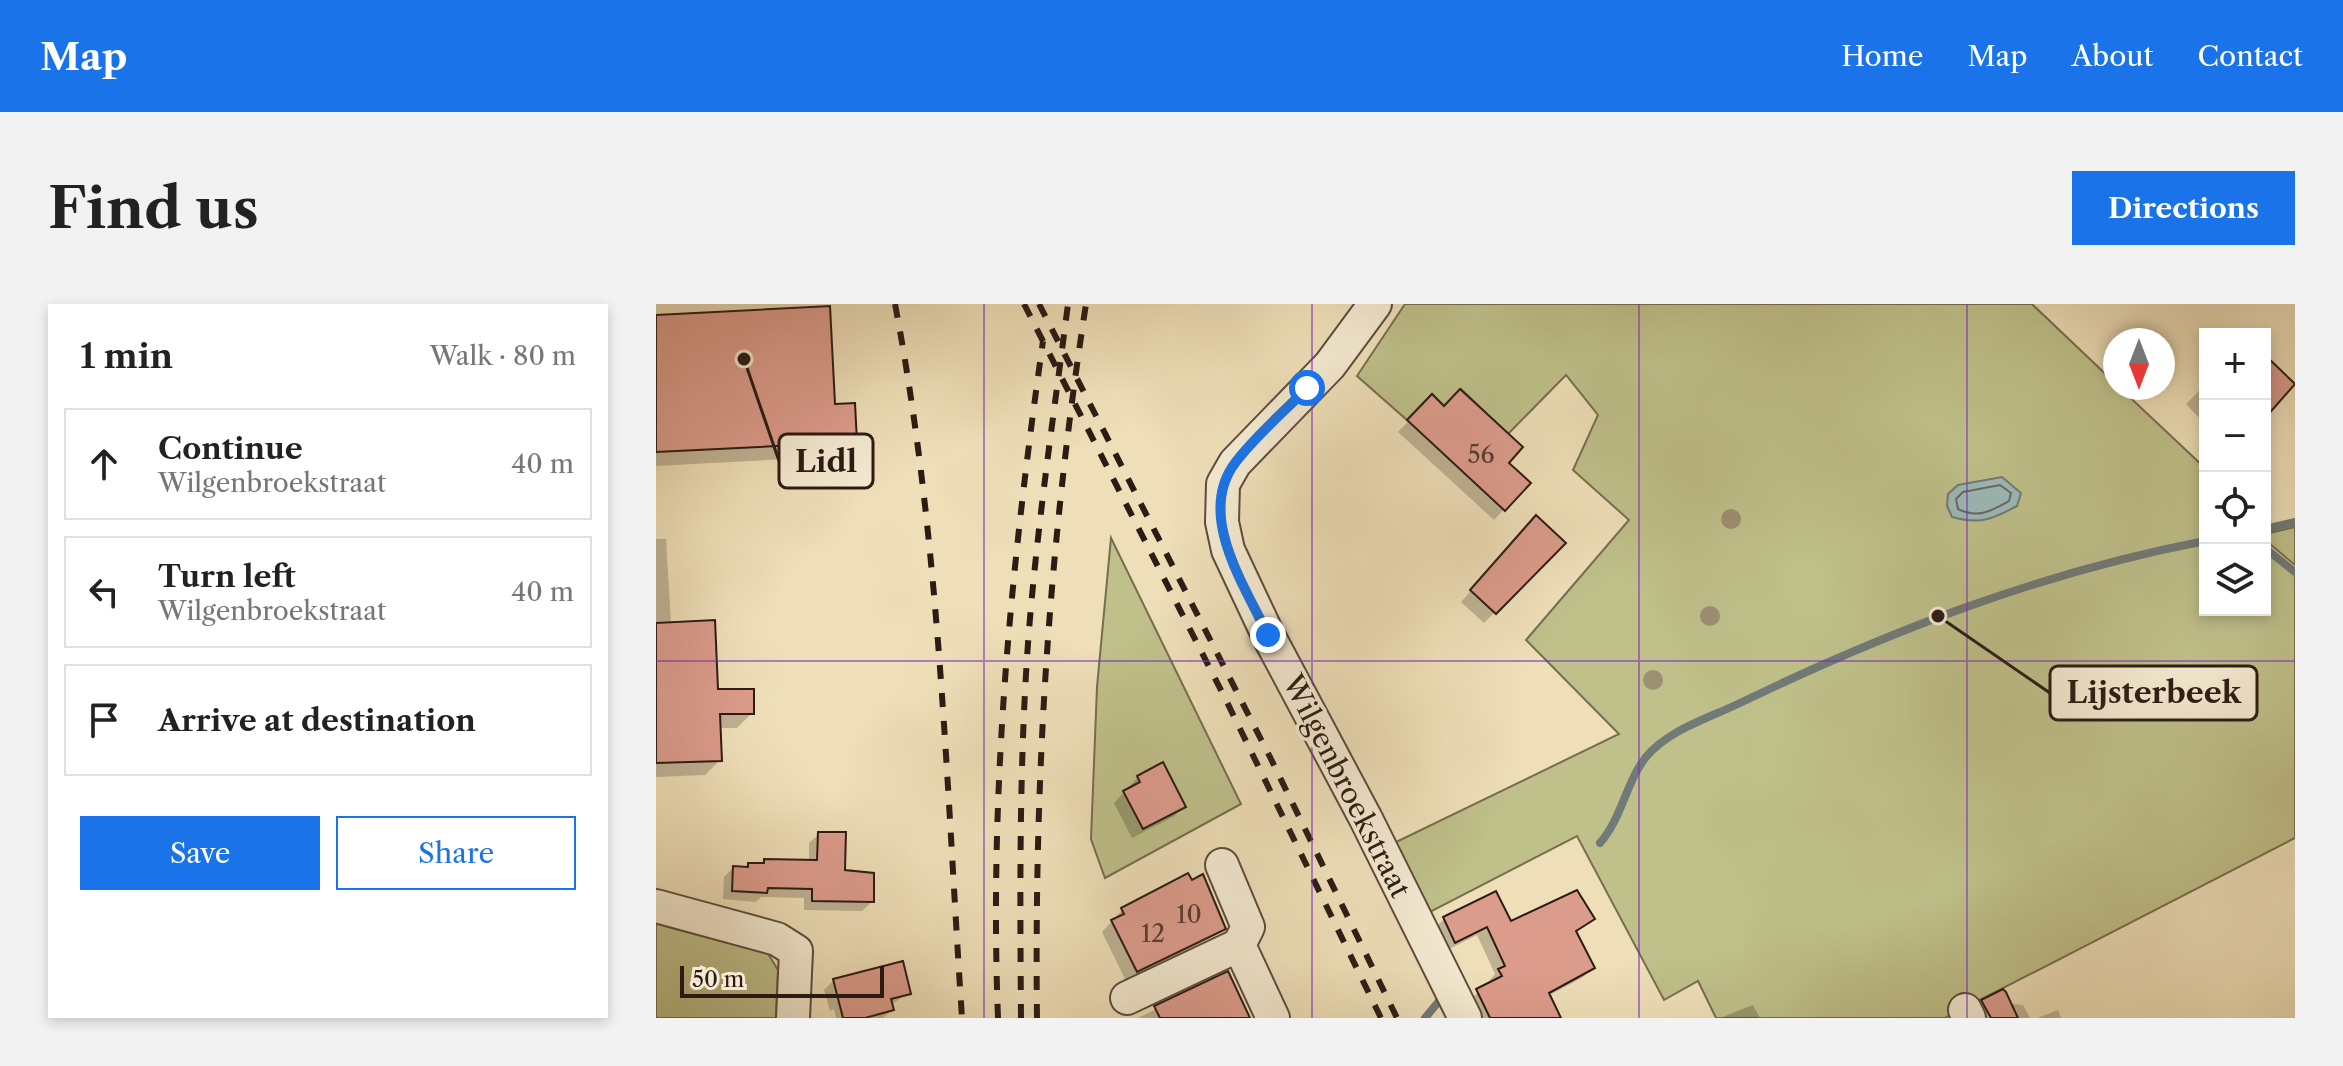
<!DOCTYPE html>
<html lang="en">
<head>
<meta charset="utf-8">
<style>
  body { margin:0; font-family:"Libre Caslon Text",serif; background:#f2f2f2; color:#222 }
  .controls { position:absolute; right:24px; top:24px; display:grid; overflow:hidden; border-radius:0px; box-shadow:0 4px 12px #0003 }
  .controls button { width:72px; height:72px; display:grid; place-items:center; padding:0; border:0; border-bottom:2px solid #e0e0e0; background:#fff; color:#222; font:40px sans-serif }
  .compass { position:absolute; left:1447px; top:24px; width:72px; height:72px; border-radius:50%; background:#fff; box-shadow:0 4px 12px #0003; rotate:180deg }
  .scale { position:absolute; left:24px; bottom:20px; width:204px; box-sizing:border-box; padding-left:8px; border:4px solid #2c1b15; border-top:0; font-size:22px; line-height:28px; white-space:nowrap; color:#2c1b15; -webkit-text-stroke:6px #f4ead1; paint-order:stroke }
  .stop { position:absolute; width:24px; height:24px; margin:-18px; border:6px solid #1a73e8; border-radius:50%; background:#fff }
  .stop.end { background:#1a73e8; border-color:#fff; box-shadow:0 2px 8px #0008 }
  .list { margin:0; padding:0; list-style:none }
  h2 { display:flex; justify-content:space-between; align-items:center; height:104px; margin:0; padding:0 32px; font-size:34px }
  h2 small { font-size:26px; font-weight:400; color:#767676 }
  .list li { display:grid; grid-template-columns:52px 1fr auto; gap:24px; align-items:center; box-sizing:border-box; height:112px; margin:0 16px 16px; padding:0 16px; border:2px solid #e0e0e0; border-radius:0px }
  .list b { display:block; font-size:30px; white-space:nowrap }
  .list p { margin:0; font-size:26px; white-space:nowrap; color:#767676 }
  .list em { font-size:26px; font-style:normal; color:#767676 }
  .actions { display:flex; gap:16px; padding:24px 32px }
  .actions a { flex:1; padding:18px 0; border:2px solid #1a73e8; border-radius:0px; text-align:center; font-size:28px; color:#1a73e8 }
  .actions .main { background:#1a73e8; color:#fff }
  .icon { flex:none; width:44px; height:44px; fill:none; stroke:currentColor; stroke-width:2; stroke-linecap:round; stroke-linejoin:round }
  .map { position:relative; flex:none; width:1639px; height:714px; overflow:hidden; border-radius:0px }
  header { display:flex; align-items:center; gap:48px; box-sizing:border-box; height:112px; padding:0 40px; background:#1a73e8; color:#fff }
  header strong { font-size:38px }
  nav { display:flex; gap:44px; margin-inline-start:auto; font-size:28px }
  .intro { display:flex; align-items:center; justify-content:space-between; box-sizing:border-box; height:192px; padding:0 48px }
  h1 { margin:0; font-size:56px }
  .button { padding:20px 36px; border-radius:0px; background:#1a73e8; color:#fff; font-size:28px; font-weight:700 }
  main { display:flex; gap:48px; padding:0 48px }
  aside { flex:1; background:#fff; border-radius:0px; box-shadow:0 4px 12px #0003 }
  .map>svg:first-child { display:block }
  .green { fill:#bfc08a; stroke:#766e50; stroke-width:2 }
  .water { fill:#9dbab9; stroke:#707a77; stroke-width:2 }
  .shadow { fill:#0003 }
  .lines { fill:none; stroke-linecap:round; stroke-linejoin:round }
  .shore { stroke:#646a67; stroke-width:2 }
  .stream { stroke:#707a77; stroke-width:8 }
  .building { fill:#dc9c8c; stroke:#2c1b15; stroke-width:2 }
  .minor-casing { stroke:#5c4c3e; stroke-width:36 }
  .minor { stroke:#f4ead1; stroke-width:32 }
  .rail { stroke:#2c1b15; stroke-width:6; stroke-dasharray:14 14; stroke-linecap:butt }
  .tree { fill:#9c8f72 }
  .route { stroke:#1a73e8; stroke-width:10 }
  .grid { fill:none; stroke:#7b2cbf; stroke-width:2; stroke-opacity:0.55 }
  .labels { text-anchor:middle; stroke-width:7; stroke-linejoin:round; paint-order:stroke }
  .number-label { font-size:24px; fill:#583b33 }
  .street-label { font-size:28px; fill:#2c1b15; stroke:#f4ead1 }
  .leader { fill:none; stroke:#2c1b15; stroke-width:3 }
  .callout-dot { fill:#2c1b15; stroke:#f4ead1; stroke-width:3 }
  .callout { fill:#f4ead1; stroke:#2c1b15; stroke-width:3 }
  .callout-label { font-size:30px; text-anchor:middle; font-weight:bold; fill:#2c1b15 }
</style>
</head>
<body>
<header>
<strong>Map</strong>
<nav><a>Home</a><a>Map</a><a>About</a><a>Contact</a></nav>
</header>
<div class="intro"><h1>Find us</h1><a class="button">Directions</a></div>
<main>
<aside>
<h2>1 min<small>Walk · 80 m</small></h2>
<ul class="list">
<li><svg class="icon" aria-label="ahead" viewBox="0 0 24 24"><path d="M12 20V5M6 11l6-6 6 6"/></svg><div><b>Continue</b><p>Wilgenbroekstraat</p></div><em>40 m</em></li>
<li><svg class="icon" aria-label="left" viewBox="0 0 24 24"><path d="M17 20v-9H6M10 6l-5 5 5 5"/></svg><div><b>Turn left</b><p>Wilgenbroekstraat</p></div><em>40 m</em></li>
<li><svg class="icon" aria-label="arrive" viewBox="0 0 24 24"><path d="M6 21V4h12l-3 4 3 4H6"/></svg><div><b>Arrive at destination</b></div></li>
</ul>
<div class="actions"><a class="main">Save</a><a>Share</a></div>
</aside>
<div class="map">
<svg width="1639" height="714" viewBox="0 0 1639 714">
  <rect width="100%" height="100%" fill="#eedfb8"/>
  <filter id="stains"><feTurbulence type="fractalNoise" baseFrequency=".0025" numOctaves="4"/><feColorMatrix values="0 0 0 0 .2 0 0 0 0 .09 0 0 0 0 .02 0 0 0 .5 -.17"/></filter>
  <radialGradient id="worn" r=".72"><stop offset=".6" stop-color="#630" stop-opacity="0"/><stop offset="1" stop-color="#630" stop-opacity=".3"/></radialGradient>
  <path class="green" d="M749,0H1376L1459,79V84H1464L1549,164V306H1609V244L1639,268V534L1289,714H1060L1042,677L1008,696L921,532L774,608L736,540L963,430L870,336L973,216L917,166L942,111L910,71L852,130L805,85L788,102L776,90L751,116L701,72Z
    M1639,223V261L1609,236V230Z
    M455,234L585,500L449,574L435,535L441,383Z
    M0,611L111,648L122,666L120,714H0Z"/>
  <path class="water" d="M1346,173L1365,189L1361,202C1337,215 1324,221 1296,213L1291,202L1292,190L1302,181Z"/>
  <path class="shadow" d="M0,13L177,102L199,137L184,152L0,162Z
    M1549,81V120L1530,100Z
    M776,93L872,180L838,216L742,128Z
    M870,224L908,239L828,319L805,298Z
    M0,235H10L15,320L60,387L96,409L81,424H62L64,456L49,471L0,473Z
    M482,473L528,503L517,513L476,534L458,499Z
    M163,530L187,568L216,598L206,607L148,606V594L105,593L100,598L67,595L68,573L77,564H89L109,557L153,558V539Z
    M546,573L569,622L558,632L470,677L446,628L466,606Z
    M839,590L854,620L937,615L919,630L937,664L927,673L892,692L903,714H821L812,696L836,680L834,676L839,670L821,631L789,647L778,625L788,615Z
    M571,670L592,714H482Z
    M178,676L252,689L235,701L236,706L227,714H180L178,705L174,707L168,686Z
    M1327,697L1367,701L1374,714H1319L1317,707Z
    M1097,701L1104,714H1067L1069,712Z
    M1402,706L1405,714H1381Z"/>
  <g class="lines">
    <path class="shore" d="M1344,181L1355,189L1353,197C1335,207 1322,215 1302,205L1300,195L1307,188Z"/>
    <path class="stream" d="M1609,225L1639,218
      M1609,244L1639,268
      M944,539C966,514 970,478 990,453C1012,426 1053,414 1084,399C1233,327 1387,268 1549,237
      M769,714L784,696"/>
  </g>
  <path class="building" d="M174,2L179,100L199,99L201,138L0,148V11Z
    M1609,51L1639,80L1609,114Z
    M804,85L867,143L853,159L875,179L849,207L751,116L776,90L788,102Z
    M880,211L910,239L840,310L814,286Z
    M59,316L62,385H98V410H64L66,457L0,459V319Z
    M507,458L530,503L487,525L467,487L484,478L481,472Z
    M162,528H190L189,566L218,569V598L156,597V585L112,584L111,589L76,587L77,562L92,563V559H108V555L161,556Z
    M532,569L536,576L547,570L570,625L481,668L455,616L468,610L465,604Z
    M921,586L939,615L920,627L939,664L893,689L905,714H834L820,685L846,672L842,665L849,662L831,623L799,639L787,613L840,587L855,617Z
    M247,657L255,690L235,695L238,706L209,714H187L177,675Z
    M572,667L594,714H504L498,702Z
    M1347,685L1350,688L1362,714H1335L1325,696Z"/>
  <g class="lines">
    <g class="minor-casing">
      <path id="minor" d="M719,0L674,61L579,159L567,180L566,218L572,246L612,331L710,515L809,714
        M566,561L592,623L583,641
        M0,602L121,635L140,647L137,714
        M471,694L583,641L617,714
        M1309,706L1313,714"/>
    </g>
    <use href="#minor" class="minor"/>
    <path class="rail" d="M239,0C284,236 290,475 306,714
      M368,0L569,394L725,714
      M383,0L614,453L741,714
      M342,714C333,486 355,262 387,37
      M365,714C364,585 363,455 373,326C382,216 398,109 412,0
      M381,714C378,474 393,238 430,0"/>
  </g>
  <g class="tree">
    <circle cx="1075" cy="215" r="10"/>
    <circle cx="1054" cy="312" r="10"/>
    <circle cx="997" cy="376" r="10"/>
  </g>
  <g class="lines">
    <path class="route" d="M612,331C589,282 540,211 579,159C599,132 628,108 651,84"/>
  </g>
  <path class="grid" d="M328,0V714M656,0V714M983,0V714M1311,0V714M0,357H1639"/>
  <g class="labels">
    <g class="number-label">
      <text x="825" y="159">56</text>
      <text x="533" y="619">10</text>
      <text x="497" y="638">12</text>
    </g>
    <g class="street-label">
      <text transform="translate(691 482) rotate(63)" y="10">Wilgenbroekstraat</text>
    </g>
  </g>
  <path class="leader" d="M88 55L123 157M1282 312L1394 389"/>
  <g class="callout-dot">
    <circle cx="88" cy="55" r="8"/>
    <circle cx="1282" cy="312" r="8"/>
  </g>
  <g class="callout">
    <rect x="123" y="130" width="94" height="54" rx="8"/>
    <rect x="1394" y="362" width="207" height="54" rx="8"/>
  </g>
  <g class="callout-label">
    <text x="170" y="168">Lidl</text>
    <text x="1498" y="399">Lijsterbeek</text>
  </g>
  <rect width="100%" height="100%" filter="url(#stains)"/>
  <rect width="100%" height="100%" fill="url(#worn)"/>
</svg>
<div class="controls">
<button>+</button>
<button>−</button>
<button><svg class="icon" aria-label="locate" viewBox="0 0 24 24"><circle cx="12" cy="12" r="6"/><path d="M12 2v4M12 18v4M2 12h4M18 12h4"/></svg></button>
<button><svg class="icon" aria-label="layers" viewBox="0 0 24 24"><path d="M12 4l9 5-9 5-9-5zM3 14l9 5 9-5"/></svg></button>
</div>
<svg class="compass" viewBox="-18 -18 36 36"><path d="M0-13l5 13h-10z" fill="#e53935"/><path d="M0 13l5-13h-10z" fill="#767676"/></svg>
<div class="scale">50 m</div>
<div class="stop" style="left:651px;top:84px"></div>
<div class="stop end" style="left:612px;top:331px"></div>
</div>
</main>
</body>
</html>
